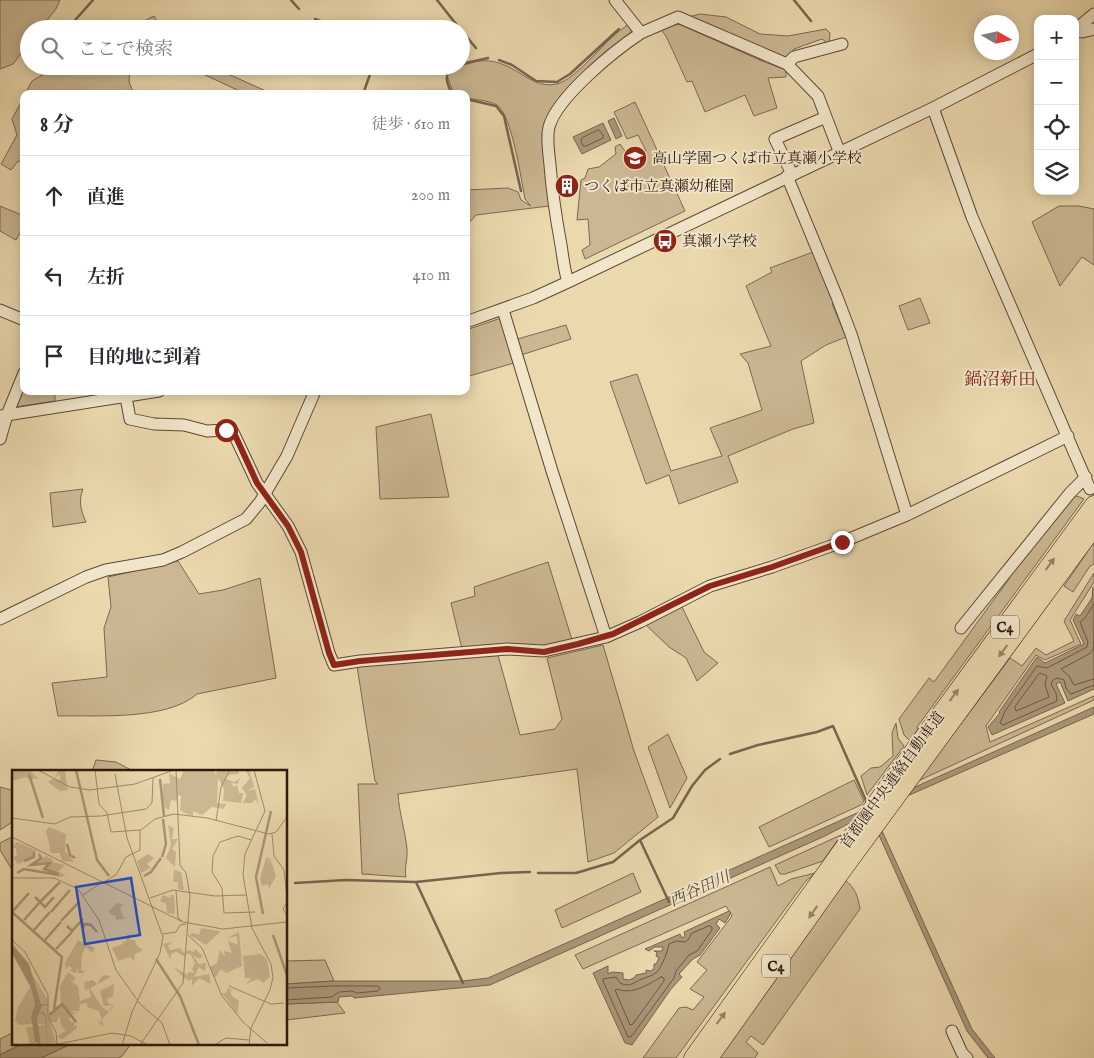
<!DOCTYPE html>
<html lang="ja">
<head>
<meta charset="utf-8">
<style>
  body { margin:0; font-family:"IM FELL English","Noto Serif JP",serif; background:#f2f2f3; color:#2b2b33 }
  .controls { position:absolute; right:15px; top:15px; display:grid; overflow:hidden; border-radius:10px; box-shadow:0 2px 12px #0003 }
  .controls button { width:45px; height:45px; display:grid; place-items:center; padding:0; border:0; border-bottom:1px solid #e1e1e2; background:#fff; color:#2b2b33; font:25px sans-serif }
  .compass { position:absolute; left:974px; top:15px; width:45px; height:45px; border-radius:50%; background:#fff; box-shadow:0 2px 12px #0003; rotate:99deg }
  .stop { position:absolute; width:15px; height:15px; margin:-11px; border:4px solid #8f2418; border-radius:50%; background:#fff }
  .stop.end { background:#8f2418; border-color:#fff; box-shadow:0 1px 5px #0008 }
  .list { margin:0; padding:0; list-style:none }
  h2 { display:flex; justify-content:space-between; align-items:center; height:65px; margin:0; padding:0 20px; font-size:21px }
  h2 small { font-size:16px; font-weight:400; color:#7c7c81 }
  .list li { display:grid; grid-template-columns:32px 1fr auto; gap:15px; align-items:center; box-sizing:border-box; height:80px; padding:0 20px; border-top:1px solid #e1e1e2 }
  .list b { display:block; font-size:19px; white-space:nowrap }
  .list em { font-size:16px; font-style:normal; color:#7c7c81 }
  .icon { flex:none; width:28px; height:28px; fill:none; stroke:currentColor; stroke-width:2; stroke-linecap:round; stroke-linejoin:round }
  .map { position:relative; flex:none; width:1094px; height:1058px; overflow:hidden }
  .search { position:absolute; background:#fff; box-shadow:0 2px 12px #0003; left:20px; top:20px; width:450px; height:55px; display:flex; align-items:center; gap:12px; box-sizing:border-box; padding:0 18px; border-radius:28px; color:#7c7c81; font-size:19px }
  .panel { position:absolute; background:#fff; box-shadow:0 2px 12px #0003; left:20px; top:90px; width:450px; height:305px; border-radius:10px }
  .map>svg:first-child { display:block }
  .green { fill:#cbb893; stroke:#7c6850 }
  .water { fill:#aa9778; stroke:#78644e }
  .lines { fill:none; stroke-linecap:round; stroke-linejoin:round }
  .shore { stroke:#6c5843; stroke-width:1 }
  .stream { stroke:#78644e; stroke-width:2.5 }
  .minor-casing { stroke:#5c4836; stroke-width:13 }
  .highway-casing { stroke:#2d180e; stroke-width:19 }
  .minor { stroke:#f2e6ca; stroke-width:11 }
  .highway { stroke:#ebd9ae; stroke-width:18 }
  .oneway { fill:#968266 }
  .route { stroke:#8f2418; stroke-width:6 }
  .labels { text-anchor:middle; stroke-width:4; stroke-linejoin:round; paint-order:stroke }
  .shield { fill:#f2e6ca; stroke:#685646; stroke-width:1 }
  .shield-label { font-size:14px; font-weight:bold; fill:#2d180e }
  .poi-label { font-size:15px; fill:#2d180e; stroke:#f2e6ca; text-anchor:start }
  .street-label { font-size:15px; fill:#2d180e; stroke:#f2e6ca }
  .water-label { font-size:16px; font-style:italic; fill:#5f4b38; stroke:#f2e6ca }
  .quarter-label { font-size:18px; fill:#7a1f14; stroke:#f2e6ca }
  .inset-river { fill:none; stroke:#aa9778; stroke-width:2.5 }
  .inset-road { fill:none; stroke:#9f8c6e; stroke-width:1 }
  .view { fill:#1d4ed8; fill-opacity:0.15; stroke:#1d4ed8; stroke-width:2.5 }
  .inset-edge { fill:none; stroke:#2d180e; stroke-width:2.5 }
</style>
</head>
<body>
<div class="map">
<svg width="1094" height="1058" viewBox="0 0 1094 1058">
  <rect width="100%" height="100%" fill="#ebd9ae"/>
  <filter id="stains"><feTurbulence type="fractalNoise" baseFrequency=".004" numOctaves="4"/><feColorMatrix values="0 0 0 0 .2 0 0 0 0 .09 0 0 0 0 .02 0 0 0 .5 -.17"/></filter>
  <radialGradient id="worn" r=".72"><stop offset=".6" stop-color="#630" stop-opacity="0"/><stop offset="1" stop-color="#630" stop-opacity=".3"/></radialGradient>
  <path class="green" d="M0,0H60L56,9L40,29H29V43L13,64L0,69Z
    M700,14L726,17L760,34L788,36L826,29L830,33L829,44L822,39L794,49L790,55L785,59L688,17Z
    M154,16L161,29H147L144,21Z
    M679,24L762,61L786,70V77L768,78L777,108L754,116L745,95L705,112L692,81L687,82L667,38L661,29Z
    M628,25L632,29L629,35L603,54L575,83L545,122L542,134L549,206L476,215L466,226V190L508,188L518,192L521,200L531,206L525,199C521,179 512,115 497,105C488,100 476,100 466,98V94H454L447,76L449,71C454,67 461,66 467,64C510,49 525,91 557,84C579,78 606,37 628,25Z
    M58,66L68,68L71,66H210L266,91L264,94H246L190,68L130,70L129,82L134,94H25L32,81Z
    M24,97V164L18,161L11,170L1,164L17,135L12,119Z
    M635,102L685,211L585,259L582,250L590,245L588,219L577,220L581,180L585,178L588,169L599,167L616,154L615,147L620,144L630,158L646,151L638,135L627,139L614,112Z
    M0,206L24,216V226L16,240L0,231Z
    M1059,206H1079L1094,209V265L1082,257L1060,286L1032,222Z
    M813,252L835,301L832,304L846,337L826,345L801,361L814,423L793,429L728,456L738,482L679,504L669,475L646,484L610,382L637,374L671,471L722,456L710,428L762,410L748,363L740,354L771,346L746,286L772,272L770,268Z
    M920,298L930,323L908,330L899,306Z
    M501,318L514,363L466,377V330Z
    M566,325L571,339L521,355L514,340Z
    M24,384V391H55V401L15,407Z
    M431,414L449,497L380,499L376,427Z
    M83,489C78,501 81,511 86,522L53,527L50,493Z
    M1077,496L1084,499L917,727L918,729L910,741L904,735L899,719L929,678L934,682L1009,579L1011,574L1070,499Z
    M1094,542V564L1090,566L1073,592L1064,586Z
    M178,561L199,594L223,590L260,578L276,678L197,694C166,721 97,715 58,716L52,683L107,677L104,628L111,607L108,577Z
    M548,562L573,643L540,649H462L451,603L475,596L474,587Z
    M1094,573V582L1070,620L1081,644L1045,660L1036,655L986,726L990,742L1094,696V700L918,781L1010,658L1022,666L1036,648L1046,655L1074,641L1064,621Z
    M682,607L704,652L718,663L697,681L686,658L669,647L644,623Z
    M603,645L634,751L658,817L614,853L588,862L577,769L398,794C399,812 405,830 407,849C408,858 404,868 406,877L362,874L358,784H378L375,781L357,666L498,655L520,735L555,729L562,719L547,658Z
    M896,723L898,738L904,746L867,795L861,776L871,768L880,767L893,756L892,733Z
    M668,734L687,778L670,808L648,747Z
    M96,760L116,762L135,772H92Z
    M854,780L864,801L861,805L769,847L759,827Z
    M0,787L14,791V821L0,830Z
    M841,835L823,861L785,874H780L775,865Z
    M14,836V873L0,850V843Z
    M770,867L778,886L791,879L815,873L805,882L676,1058H643L679,1008L686,1007L693,1010L704,997L690,989L707,970L697,962L732,916L726,906L583,969L575,955Z
    M633,873L641,892L562,928L555,910Z
    M845,880C855,888 858,896 860,909L763,1045L751,1036L746,1042L758,1053L755,1058H719Z
    M325,960L334,981L286,984V961Z
    M337,1002L345,1013L286,1020V1004Z
    M14,1032V1044H22L0,1055V1039Z
    M71,1044H131L122,1056L118,1058H41Z"/>
  <path class="water" d="M614,118L622,136L616,139L608,121Z
    M603,123L611,140L582,154L573,137Z
    M1093,587L1094,689L1068,701L1060,682L1056,684L1065,703L992,735L988,727L1000,713L999,712L1037,657L1045,663L1084,644L1073,620L1076,614L1080,616L1092,598Z
    M1094,707V714L873,811L972,1029L995,1058H988L967,1031L869,813L825,836L490,985L354,998L352,996L339,997L338,1002L286,1004V984L334,981H463L488,978Z
    M729,911L731,913L725,923L719,919L716,924L720,928L700,955L693,959L679,974L682,977L671,989L632,1045L625,1043L593,973L608,966V974L612,972L623,973V979L629,980L634,978L636,975L646,973V970L650,971L654,969V964H656L659,958L656,956L657,952L654,951H662L663,947H655L649,951L645,949L680,934L682,938L685,936L684,932Z
    M22,1044H71L41,1058H0V1055Z"/>
  <g class="lines">
    <path class="shore" d="M599,130L603,135V138L586,146H583L581,141L582,138Z
      M1094,604L1085,618L1080,622L1088,642L1087,647L1047,668L1037,666L1005,711L1000,723L1003,725L1057,701L1056,693L1051,684L1053,680L1057,678L1064,680L1066,688L1071,694L1094,685
      M1094,648L1089,654L1061,669L1069,676L1074,685L1094,679
      M1040,673L1047,676L1045,685L1049,697L1016,711L1015,707Z
      M709,926L712,927V930L697,951L689,955L676,971L674,978L631,1037H628L603,981V979L616,977L620,983C630,988 634,982 642,979C646,977 653,976 657,972C661,968 668,951 669,944L676,941L685,942L689,939L691,934Z
      M661,977L664,978V981L633,1024L630,1025L615,990L617,989C632,995 648,985 661,977Z
      M286,988L334,986H378L380,988L378,991L357,993L352,991L339,992L332,997L286,1000"/>
    <path class="stream" d="M291,0L299,9
      M437,0L460,29
      M794,0L811,21
      M315,19L341,29
      M69,27L93,0
      M461,30L476,48
      M499,60L512,65L536,81L557,82L570,74L619,29
      M461,64L488,58
      M363,94L373,66
      M452,94C447,84 443,74 453,66
      M466,99L496,106L504,116L521,191
      M730,754L758,745L817,732L833,726L867,803
      M640,840L669,902
      M538,873H576L613,862L640,840L673,818L692,786L705,770L720,759
      M416,882L463,983
      M295,883L346,880L416,882L501,873L530,872"/>
    <g class="minor-casing">
      <path id="minor" d="M615,0L641,33L678,17L787,64L818,96L839,151
        M1078,28L1082,32L1094,29
        M1075,30L1094,14
        M787,64L794,57L842,44
        M933,108L972,217L1090,489
        M792,174L775,139L826,117
        M787,176L837,297L851,334L907,515
        M568,282C564,270 563,257 561,245C556,218 552,192 550,165C549,153 546,139 549,127C557,97 615,50 641,33
        M0,310L24,320
        M503,310L552,471L606,637
        M466,322L533,298L568,282L933,108L1038,54
        M126,397L130,419L154,424L184,425L207,431L226,430L233,432L257,483L288,526L301,552L329,653L334,665L360,661L507,649L544,651L606,637L640,622L710,586L772,567L842,542L907,515L1068,436
        M0,416L159,391
        M0,439L7,415L24,373
        M0,619L86,577L106,570L163,560L182,552L246,519L260,502L287,456L315,391
        M961,628L1070,493L1086,477
        M952,1031L962,1053L967,1058"/>
    </g>
    <g class="highway-casing">
      <path id="highway" d="M693,1058L915,749L1094,505
        M709,1058L841,872L1094,527"/>
    </g>
    <use href="#minor" class="minor"/>
    <use href="#highway" class="highway"/>
  </g>
  <defs><path id="oneway-solid" d="M-6-.8H1V-3.2L6.5 0L1 3.2V.8H-6Z" transform="scale(1.25)"/></defs>
  <g class="oneway">
    <use href="#oneway-solid" transform="translate(1050 564) rotate(-54)"/>
    <use href="#oneway-solid" transform="translate(1003 651) rotate(126)"/>
    <use href="#oneway-solid" transform="translate(954 695) rotate(-54)"/>
    <use href="#oneway-solid" transform="translate(813 912) rotate(125)"/>
    <use href="#oneway-solid" transform="translate(721 1018) rotate(-54)"/>
  </g>
  <g class="lines">
    <path class="route" d="M226,430L232,431L235,435L257,483L288,526L301,552L329,653L334,665L360,661L507,649L544,652L578,644L613,634L710,586L772,567L842,542"/>
  </g>
  <defs>
    <g id="school-disc" transform="scale(1.25)"><circle r="9.5" fill="#8f2418" stroke="#f2e6ca"/><path d="M0-5L7-2L0 1L-7-2ZM-4 1L0 2.5L4 1V4Q0 6-4 4Z" fill="#fff"/></g>
    <g id="building-disc" transform="scale(1.25)"><circle r="9.5" fill="#8f2418" stroke="#f2e6ca"/><path d="M-4-6H4V6H1V3H-1V6H-4ZM-2.5-4.3h1.7v1.8h-1.7ZM.8-4.3h1.7v1.8H.8ZM-2.5-1h1.7V.8h-1.7ZM.8-1h1.7V.8H.8Z" fill="#fff"/></g>
    <g id="bus-disc" transform="scale(1.25)"><circle r="9.5" fill="#8f2418" stroke="#f2e6ca"/><path d="M-5-6H5V4H4V6H2V4H-2V6H-4V4H-5ZM-3.5-4V0h7V-4ZM-3.5 1.2v1.5H-2V1.2ZM2 1.2v1.5H3.5V1.2Z" fill="#fff"/></g>
  </defs>
  <g fill-rule="evenodd">
    <use href="#school-disc" x="635" y="158"/>
    <use href="#building-disc" x="567" y="186"/>
    <use href="#bus-disc" x="665" y="241"/>
  </g>
  <g class="labels">
    <g class="shield">
      <rect x="991" y="615.5" width="28" height="23" rx="4"/>
      <rect x="762" y="954.5" width="28" height="23" rx="4"/>
    </g>
    <g class="shield-label">
      <text x="1005" y="632">C4</text>
      <text x="776" y="971">C4</text>
    </g>
    <g class="poi-label">
      <text x="652" y="163">高山学園つくば市立真瀬小学校</text>
      <text x="584" y="191">つくば市立真瀬幼稚園</text>
      <text x="682" y="246">真瀬小学校</text>
    </g>
    <g class="street-label">
      <text transform="translate(892 780) rotate(-54)" y="5">首都圏中央連絡自動車道</text>
    </g>
    <g class="water-label">
      <text transform="translate(699 888) rotate(-24)" y="6">西谷田川</text>
    </g>
    <g class="quarter-label">
      <text x="1000" y="385">鍋沼新田</text>
    </g>
  </g>
  <g transform="translate(12 770)">
    <rect width="275" height="275" fill="#ebd9ae"/>
    <path d="M18,0L27,10L22,8L19,11L14,7L0,11L1,0ZM47,0H53L56,20L48,21L36,12L39,9L49,10L47,4L42,9ZM172,0L202,1L204,5L205,0H226L227,4L216,5L214,9L222,12L228,8L226,14L219,13L222,17L225,15L227,23H231L229,33L211,31L212,19L206,8L205,33L215,34L211,39L200,37L190,45L181,41V46L175,44L168,40L169,26L166,25L165,31L159,30L157,40L152,37L153,31L150,38L151,14L158,13L157,3L168,9ZM233,0H237L242,16L236,21L243,19L247,36L244,29L240,33H231L235,25L230,18L238,8ZM156,55L162,58L160,69H166L160,79L164,82L163,97L154,88L159,75ZM37,57L54,64L53,81L62,92L50,91L48,83H39L34,61ZM5,72L28,82L23,81L21,87L6,94L1,88L5,85L4,79L0,77ZM136,84L142,88L135,94L139,98L129,103L125,91ZM34,86L41,90L39,92L53,95L46,102L54,105L46,108L48,104L33,99L38,92L19,95ZM257,87L255,97L258,88L264,106L257,119L256,114L250,116L248,108L254,88ZM162,100L169,102L172,120L166,119V112H161ZM151,125L159,128L158,125H162L163,144L155,143L154,134L148,131ZM105,133L112,135L108,138L111,147L115,148L104,150L103,145H99L97,141ZM189,158L207,161L208,162L194,175L178,165L180,163L187,165ZM227,162L230,196L214,203L209,199L203,208L198,197L205,193L208,180L213,187L212,181L220,183L216,171L226,175L225,166L215,168ZM119,164L118,170H123L125,176L131,180L123,184L122,191L118,187L106,191L100,178L111,174L110,171L114,172V166ZM66,170L83,178L80,183L74,177L70,184L69,201L73,200L71,203H66V197L65,203L58,201L60,198L57,196L53,199L54,193L50,198ZM160,172L156,176L158,180L168,178L172,183L177,180L182,182L183,179L191,186L187,189L181,185L187,194L194,193L193,202L187,197L182,207L197,204L199,214L187,208L180,216V209L175,211L176,208L173,209L161,197L176,205V202L183,203L180,199L183,193L179,185L173,183V187L165,182L160,183L158,189L151,174ZM0,183L9,194L18,215L23,234L19,245L21,254L7,255L3,251L6,237L18,217ZM249,184L255,190L258,207L251,213L246,209L234,214L239,208H233L231,186ZM56,202L62,206L63,210L59,211L66,216L68,231L79,227L77,219L73,220L72,212L81,210L85,214L90,206L95,205L99,207L78,218L89,236L97,242V240L101,235L92,236L88,221L102,214L101,227L95,228L96,233L102,236L91,248V256L85,251L91,252L87,241L75,237V233L68,234L67,241H58L65,244H59L57,250L63,253L61,258L65,255V258L51,269L45,267L54,260L50,257L47,245L45,252H38L44,273L29,275L26,256L32,254H26L25,247L30,236L36,234H29L20,204L37,232L35,248L49,234L48,216ZM216,218L221,220L218,221L220,226L227,231L225,244L210,223H214ZM21,256L24,275H18L14,258Z" fill="#cbb893"/>
    <path d="M0,174L17,194L29,234H37L30,236L28,241L32,243L34,246L36,275L33,246L28,242L25,247L29,275L23,272L19,246L23,234L18,215L0,183Z" fill="#aa9778"/>
    <path class="inset-river" d="M64,0L85,90L97,106M17,4L31,48M148,9L152,46M55,74L58,85L63,88M27,84L29,88L19,95L38,93L32,99L47,104M150,87L154,74L151,49M12,91L22,87V82M5,103L12,99L47,105M132,106L139,102L149,88M23,127L33,137L42,127M28,132L48,112M1,141L17,123M0,142L50,187L42,239M39,142L58,120M251,144L244,107L259,41M12,150L27,133M49,151L67,132M55,156L60,161L71,149M71,158L72,154L79,155L85,162M22,160L38,142M261,165L275,205M33,170L49,152M44,179L60,162M144,189L168,226L187,275M37,245L50,234L64,252"/>
    <path class="inset-road" d="M26,0L58,17L78,20L123,14L162,0M83,0L87,34L95,43L99,62L129,60L143,49L162,44L195,48L257,64L264,62L275,47M103,4L115,68L151,167L148,183L120,242L110,275M0,48L43,54L58,47L89,46L134,39L140,33L141,8M204,51L209,17L218,0M260,64L262,86L272,100L275,127M0,67L171,152L211,159L275,152M239,70L226,66L208,72L201,86L200,102L210,118L212,143L243,142M0,108H42L66,119L87,150L104,200L128,234L150,253L158,275M92,112L104,105L114,87L128,80V60M164,120L166,148L170,151M71,125L89,113M138,128L161,120L203,126L234,125M275,132L271,139L275,145M151,164L164,162L168,155L174,154M176,165L190,178L210,226L231,252L255,273M0,170L13,182L36,225V247L44,262L45,275M217,216L259,234L272,233M41,275L100,263L119,266L136,275M128,275L171,213L178,126L174,103L168,95L164,0M202,275L214,268L237,270M237,275L239,258L258,220L261,207L259,194L240,158L231,105L233,84L253,41L242,0"/>
    <path class="view" d="M119,108L128,165L73,174L64,117Z"/>
    <rect width="275" height="275" class="inset-edge"/>
  </g>
  <rect width="100%" height="100%" filter="url(#stains)"/>
  <rect width="100%" height="100%" fill="url(#worn)"/>
</svg>
<div class="controls">
<button>+</button>
<button>−</button>
<button><svg class="icon" aria-label="locate" viewBox="0 0 24 24"><circle cx="12" cy="12" r="6"/><path d="M12 2v4M12 18v4M2 12h4M18 12h4"/></svg></button>
<button><svg class="icon" aria-label="layers" viewBox="0 0 24 24"><path d="M12 4l9 5-9 5-9-5zM3 14l9 5 9-5"/></svg></button>
</div>
<svg class="compass" viewBox="-18 -18 36 36"><path d="M0-13l5 13h-10z" fill="#e53935"/><path d="M0 13l5-13h-10z" fill="#7c7c81"/></svg>
<div class="stop" style="left:226px;top:430px"></div>
<div class="stop end" style="left:842px;top:542px"></div>
<div class="search"><svg class="icon" aria-label="search" viewBox="0 0 24 24"><circle cx="10" cy="10" r="6"/><path d="M15 15l6 6"/></svg>ここで検索</div>
<section class="panel">
<h2>8 分<small>徒歩 · 610 m</small></h2>
<ul class="list">
<li><svg class="icon" aria-label="ahead" viewBox="0 0 24 24"><path d="M12 20V5M6 11l6-6 6 6"/></svg><div><b>直進</b></div><em>200 m</em></li>
<li><svg class="icon" aria-label="left" viewBox="0 0 24 24"><path d="M17 20v-9H6M10 6l-5 5 5 5"/></svg><div><b>左折</b></div><em>410 m</em></li>
<li><svg class="icon" aria-label="arrive" viewBox="0 0 24 24"><path d="M6 21V4h12l-3 4 3 4H6"/></svg><div><b>目的地に到着</b></div></li>
</ul>
</section>
</div>
</body>
</html>
